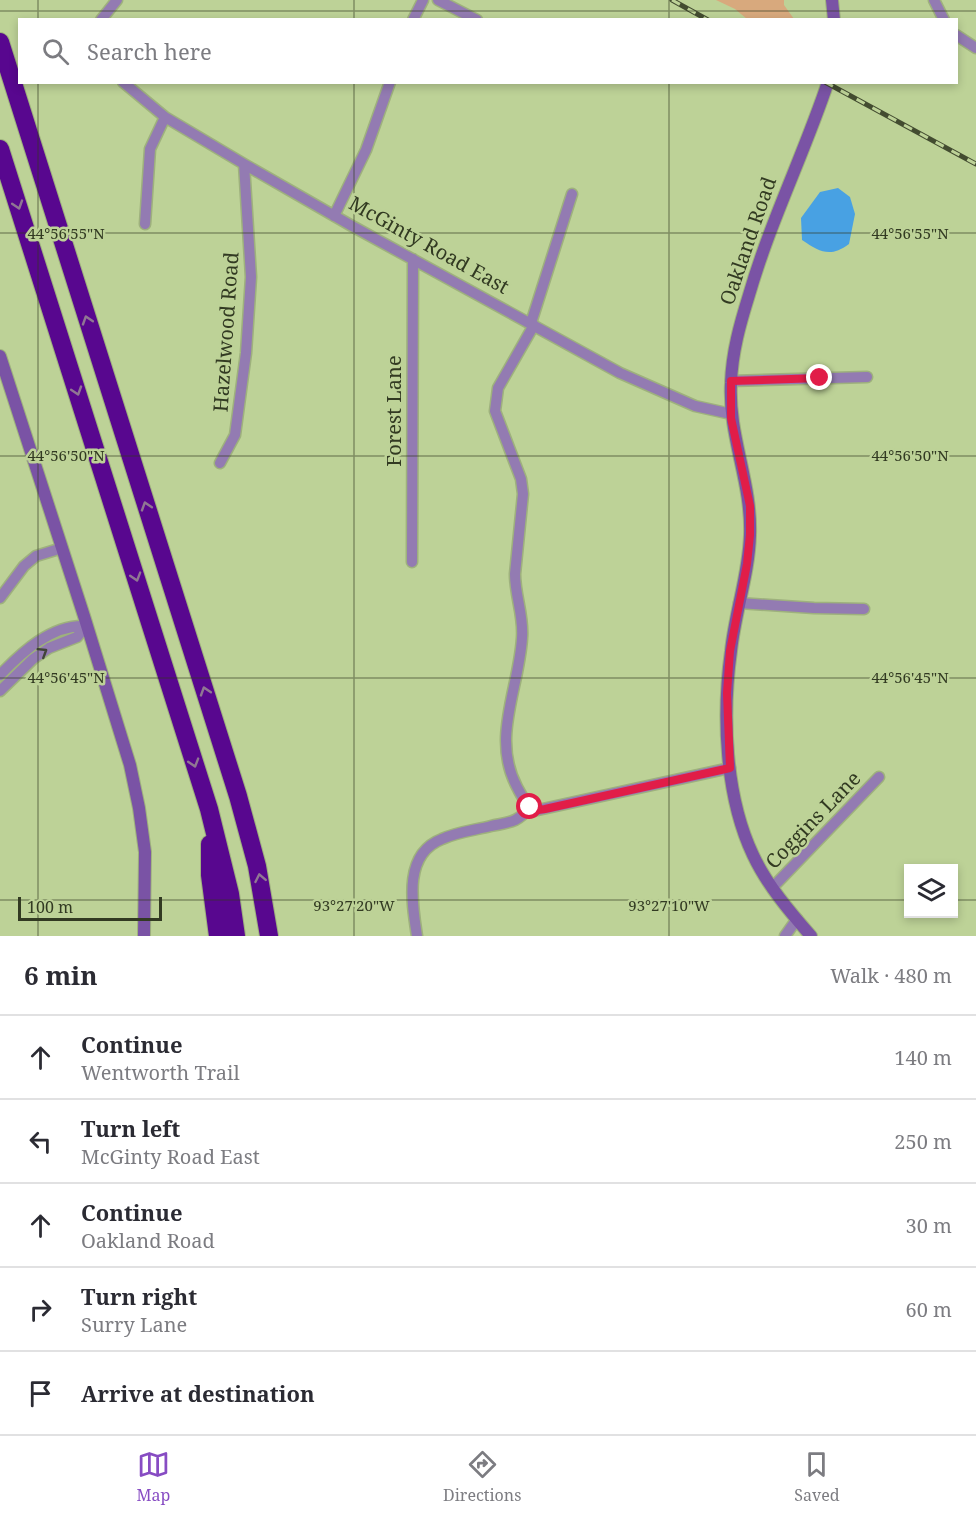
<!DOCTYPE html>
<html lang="en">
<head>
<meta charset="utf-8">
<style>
  body { margin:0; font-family:"Noto Serif",serif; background:#f2f2f3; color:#2b2b33 }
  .controls { position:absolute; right:18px; bottom:18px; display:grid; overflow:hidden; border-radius:0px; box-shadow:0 3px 9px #0003 }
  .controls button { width:54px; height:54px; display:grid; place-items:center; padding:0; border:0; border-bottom:2px solid #e1e1e2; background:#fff; color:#2b2b33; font:30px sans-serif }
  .scale { position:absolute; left:18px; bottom:15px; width:144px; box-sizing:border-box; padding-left:6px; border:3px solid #323a22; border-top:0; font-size:16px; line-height:21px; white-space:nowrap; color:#323a22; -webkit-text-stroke:4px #bdd297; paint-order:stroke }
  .stop { position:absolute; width:18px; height:18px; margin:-14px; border:4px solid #e11d48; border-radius:50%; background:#fff }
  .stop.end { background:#e11d48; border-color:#fff; box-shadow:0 2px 6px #0008 }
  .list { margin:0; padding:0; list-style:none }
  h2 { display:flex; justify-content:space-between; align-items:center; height:78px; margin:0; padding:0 24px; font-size:26px }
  h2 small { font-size:20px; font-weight:400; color:#7c7c81 }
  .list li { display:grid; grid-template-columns:39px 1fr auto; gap:18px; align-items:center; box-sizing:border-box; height:84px; padding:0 24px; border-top:2px solid #e1e1e2 }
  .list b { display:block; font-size:22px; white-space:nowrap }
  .list p { margin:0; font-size:20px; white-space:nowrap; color:#7c7c81 }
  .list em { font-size:20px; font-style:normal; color:#7c7c81 }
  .icon { flex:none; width:33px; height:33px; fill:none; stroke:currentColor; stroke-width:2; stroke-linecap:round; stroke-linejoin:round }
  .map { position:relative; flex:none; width:976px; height:936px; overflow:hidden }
  .search { position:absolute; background:#fff; box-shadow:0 3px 9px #0003; left:18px; right:18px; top:18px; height:66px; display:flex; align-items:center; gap:15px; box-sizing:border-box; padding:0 21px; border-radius:0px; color:#7c7c81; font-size:22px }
  .sheet { height:498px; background:#fff }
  nav { display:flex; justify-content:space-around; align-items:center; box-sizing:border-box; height:84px; border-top:2px solid #e1e1e2; background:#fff; font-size:16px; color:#7c7c81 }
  nav a { display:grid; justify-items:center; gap:3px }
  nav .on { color:#874cc3 }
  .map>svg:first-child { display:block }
  .green { fill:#d8a97d }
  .water { fill:#48a1e3 }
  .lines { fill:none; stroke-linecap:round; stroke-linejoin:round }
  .street-casing { stroke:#9eb17d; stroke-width:13 }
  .secondary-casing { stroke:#9eb17d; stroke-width:14 }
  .highway-casing { stroke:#9eb17d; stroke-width:20 }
  .street { stroke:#937bb2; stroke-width:10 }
  .secondary { stroke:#7a53a5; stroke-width:12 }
  .highway { stroke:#58078f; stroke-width:18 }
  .rail-casing { stroke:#434c30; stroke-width:5 }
  .rail { stroke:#bdd297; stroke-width:3; stroke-dasharray:9; stroke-linecap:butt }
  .oneway { stroke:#907793 }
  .oneway2 { stroke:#414438 }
  .route { stroke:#e11d48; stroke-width:8 }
  .ticks { fill:none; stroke:#323a22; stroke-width:1.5; stroke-opacity:0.45 }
  .labels { text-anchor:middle; stroke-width:5; stroke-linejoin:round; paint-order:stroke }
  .street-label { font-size:20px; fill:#323a22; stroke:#bdd297 }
  .ticks-label { font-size:15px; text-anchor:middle; fill:#323a22; stroke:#bdd297; stroke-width:5; stroke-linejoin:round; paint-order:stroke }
</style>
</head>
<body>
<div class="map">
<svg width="976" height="936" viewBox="0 0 976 936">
  <rect width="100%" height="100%" fill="#bdd297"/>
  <path class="green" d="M716,0H784V5L794,19H747L735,9Z"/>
  <path class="water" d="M838,188L850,197L855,214L849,244C830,258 820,252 802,240L801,218L820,192Z"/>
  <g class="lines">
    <g class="street-casing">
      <path id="street" d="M438,0L477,20
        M934,0L944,20
        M101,20L117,0
        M413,20L423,0
        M956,35L976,48
        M123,82L165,117L244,164L352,226L620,373L695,406L731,414
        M334,216L366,150L390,82
        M145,224L150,149L165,117
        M531,323L572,194
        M534,325L498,388L495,411L521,479L523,494L515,574C515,596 524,616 522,638C519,689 491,738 517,787C523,798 526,806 538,810L730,768
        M731,381L867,377
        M220,463L235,435L246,353L251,277L244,164
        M412,562L413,259
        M0,598L24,566L36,556L62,548
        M739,603L814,608L864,609
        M0,675C22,652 52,624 86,626L77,637L49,648L33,659L0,691
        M773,887L879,777
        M417,936C412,903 403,854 442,839C457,832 475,830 491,826C510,822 517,823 530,807
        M785,936L797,919"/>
    </g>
    <g class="secondary-casing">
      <path id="secondary" d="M832,0L834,20
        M0,356L84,616L130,765L139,808L145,852L144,936
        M811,936C790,912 767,885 753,855C725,796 722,715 731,651C735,612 749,574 750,535C752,482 728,436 731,383C732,352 740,324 749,295C770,222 804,154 828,82"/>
    </g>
    <g class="highway-casing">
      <path id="highway" d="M0,42L238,796L257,866L269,936
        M0,149L209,809L230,894L236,936
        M210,844V875L218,936"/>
    </g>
    <use href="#street" class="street"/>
    <use href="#secondary" class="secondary"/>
    <use href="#highway" class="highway"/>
    <g class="rail-casing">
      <path id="rail" d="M672,0L708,20
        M825,82L976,164"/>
    </g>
    <use href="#rail" class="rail"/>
  </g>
  <defs><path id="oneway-chevron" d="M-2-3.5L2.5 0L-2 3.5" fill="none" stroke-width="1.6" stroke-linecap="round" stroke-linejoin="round" transform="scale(1.5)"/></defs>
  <g class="oneway">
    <use href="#oneway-chevron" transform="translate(18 205) rotate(72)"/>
    <use href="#oneway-chevron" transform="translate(87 320) rotate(-108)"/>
    <use href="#oneway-chevron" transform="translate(77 391) rotate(72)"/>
    <use href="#oneway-chevron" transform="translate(146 506) rotate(-108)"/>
    <use href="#oneway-chevron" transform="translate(136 577) rotate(73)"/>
    <use href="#oneway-chevron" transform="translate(205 691) rotate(-108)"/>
    <use href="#oneway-chevron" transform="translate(194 763) rotate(73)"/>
    <use href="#oneway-chevron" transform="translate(260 878) rotate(-101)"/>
  </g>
  <use class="oneway2" href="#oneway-chevron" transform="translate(43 652) rotate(-32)"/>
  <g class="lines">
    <path class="route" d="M530,807L538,810L545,809L730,768L727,693L730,651L747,564L750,535V506L731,418V381L820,378"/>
  </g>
  <path class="ticks" d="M38,0V20M354,0V20M669,0V20M0,11H976M38,82V936M354,82V936M669,82V936M0,233H976M0,456H976M0,678H976M0,900H908M954,900H976"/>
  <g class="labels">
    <g class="street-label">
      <text transform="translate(748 241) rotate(-71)" y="7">Oakland Road</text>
      <text transform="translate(429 245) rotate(29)" y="7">McGinty Road East</text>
      <text transform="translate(226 332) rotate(-86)" y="7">Hazelwood Road</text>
      <text transform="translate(394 411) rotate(-90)" y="7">Forest Lane</text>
      <text transform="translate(813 820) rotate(-46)" y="7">Coggins Lane</text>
    </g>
  </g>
  <g class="ticks-label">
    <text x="66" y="239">44°56'55"N</text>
    <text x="910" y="239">44°56'55"N</text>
    <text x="66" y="461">44°56'50"N</text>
    <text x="910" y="461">44°56'50"N</text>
    <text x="66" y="683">44°56'45"N</text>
    <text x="910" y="683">44°56'45"N</text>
    <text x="354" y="911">93°27'20"W</text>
    <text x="669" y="911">93°27'10"W</text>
  </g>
</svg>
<div class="controls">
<button><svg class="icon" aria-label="layers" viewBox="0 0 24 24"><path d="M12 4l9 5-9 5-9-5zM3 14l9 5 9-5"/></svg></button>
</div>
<div class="scale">100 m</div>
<div class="stop" style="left:530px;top:807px"></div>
<div class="stop end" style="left:820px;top:378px"></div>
<div class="search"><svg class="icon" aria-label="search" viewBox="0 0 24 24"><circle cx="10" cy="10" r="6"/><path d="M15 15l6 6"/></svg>Search here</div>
</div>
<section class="sheet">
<h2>6 min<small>Walk · 480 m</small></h2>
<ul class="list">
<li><svg class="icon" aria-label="ahead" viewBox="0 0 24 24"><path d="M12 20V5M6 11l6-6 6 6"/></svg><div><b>Continue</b><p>Wentworth Trail</p></div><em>140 m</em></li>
<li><svg class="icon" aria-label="left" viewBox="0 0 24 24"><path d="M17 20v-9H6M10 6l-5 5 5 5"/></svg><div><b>Turn left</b><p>McGinty Road East</p></div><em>250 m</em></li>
<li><svg class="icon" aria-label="ahead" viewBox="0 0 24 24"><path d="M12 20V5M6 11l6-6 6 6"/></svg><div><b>Continue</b><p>Oakland Road</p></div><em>30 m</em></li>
<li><svg class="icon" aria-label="right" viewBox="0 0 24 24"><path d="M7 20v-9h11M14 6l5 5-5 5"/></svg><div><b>Turn right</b><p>Surry Lane</p></div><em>60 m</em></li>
<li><svg class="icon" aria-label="arrive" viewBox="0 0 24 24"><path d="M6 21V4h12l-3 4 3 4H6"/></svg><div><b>Arrive at destination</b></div></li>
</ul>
</section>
<nav>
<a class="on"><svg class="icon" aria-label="map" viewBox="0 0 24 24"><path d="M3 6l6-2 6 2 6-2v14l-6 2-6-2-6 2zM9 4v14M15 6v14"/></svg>Map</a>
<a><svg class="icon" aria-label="directions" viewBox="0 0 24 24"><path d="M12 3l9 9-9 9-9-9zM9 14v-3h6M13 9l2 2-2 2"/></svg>Directions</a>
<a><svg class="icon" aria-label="saved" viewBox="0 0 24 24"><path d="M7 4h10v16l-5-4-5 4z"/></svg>Saved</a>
</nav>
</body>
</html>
